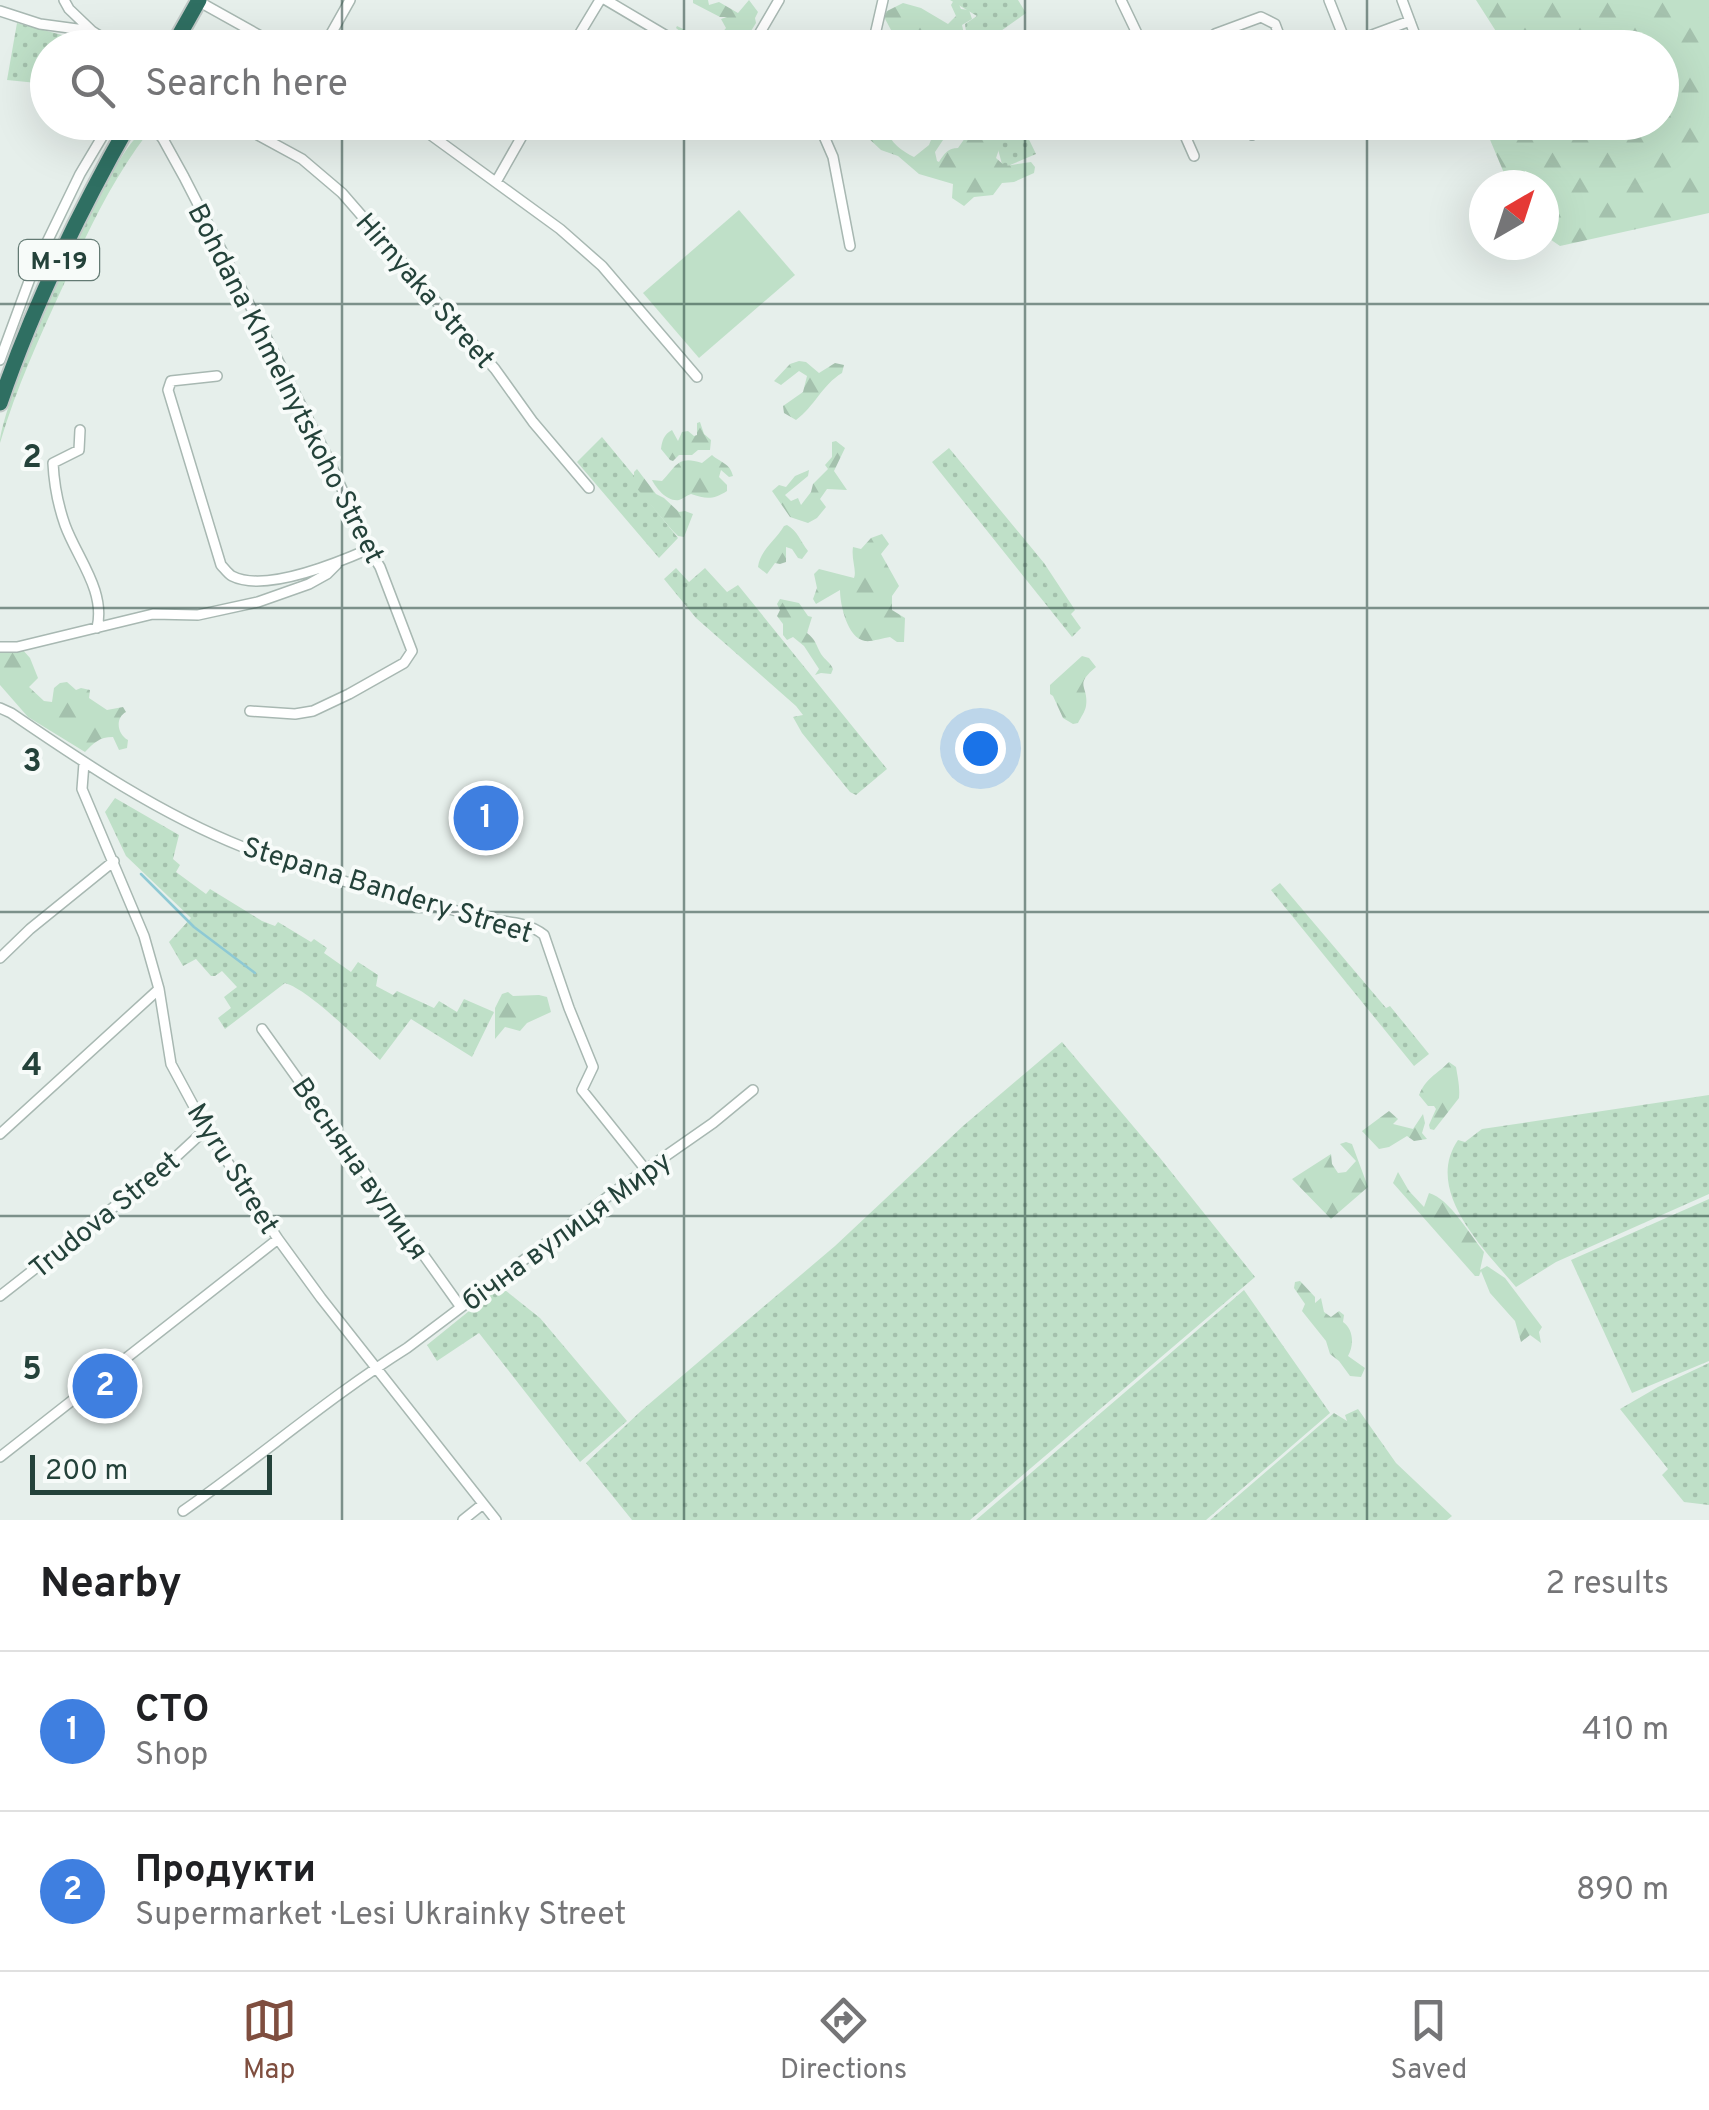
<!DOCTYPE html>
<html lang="en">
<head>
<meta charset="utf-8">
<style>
  body { margin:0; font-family:Overpass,sans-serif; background:#f2f2f2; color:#202124 }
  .compass { position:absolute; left:1469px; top:170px; width:90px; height:90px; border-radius:50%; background:#fff; box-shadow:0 10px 40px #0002; rotate:39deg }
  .scale { position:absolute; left:30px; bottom:25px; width:242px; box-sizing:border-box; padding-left:10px; border:5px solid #24423a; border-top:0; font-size:28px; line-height:35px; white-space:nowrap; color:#24423a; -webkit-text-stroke:8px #f7fbf9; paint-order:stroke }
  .you { position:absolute; left:980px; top:748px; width:35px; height:35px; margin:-25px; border:8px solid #fff; border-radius:50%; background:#1a73e8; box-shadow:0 0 0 15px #1a73e833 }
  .badge { display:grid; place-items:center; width:65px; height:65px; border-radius:50%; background:#7f4e3f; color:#fff; font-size:32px; font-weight:700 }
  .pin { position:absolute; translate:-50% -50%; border:5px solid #fff; box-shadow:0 2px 10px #0006 }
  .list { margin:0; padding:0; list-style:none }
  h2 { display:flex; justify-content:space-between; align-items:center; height:130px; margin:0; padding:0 40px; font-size:42px }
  h2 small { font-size:32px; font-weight:400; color:#757577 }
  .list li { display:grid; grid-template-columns:65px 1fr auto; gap:30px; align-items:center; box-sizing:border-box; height:160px; padding:0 40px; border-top:2px solid #e0e0e0 }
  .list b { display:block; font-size:38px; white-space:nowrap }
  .list p { margin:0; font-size:32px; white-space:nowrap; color:#757577 }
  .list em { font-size:32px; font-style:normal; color:#757577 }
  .icon { flex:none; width:55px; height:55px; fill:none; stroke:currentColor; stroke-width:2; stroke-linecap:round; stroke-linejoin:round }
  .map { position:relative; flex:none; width:1709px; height:1520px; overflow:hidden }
  .search { position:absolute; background:#fff; box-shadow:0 10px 40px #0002; left:30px; right:30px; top:30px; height:110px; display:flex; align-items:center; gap:25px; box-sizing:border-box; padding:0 35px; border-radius:55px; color:#757577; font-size:38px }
  .sheet { height:450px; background:#fff }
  nav { display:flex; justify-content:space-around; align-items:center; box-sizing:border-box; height:140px; border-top:2px solid #e0e0e0; background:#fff; font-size:28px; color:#757577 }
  nav a { display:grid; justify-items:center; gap:5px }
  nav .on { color:#7f4e3f }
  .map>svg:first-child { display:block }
  .grass { fill:url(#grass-dots) }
  .forest { fill:url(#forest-firs) }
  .pitch { fill:#bfe0c8 }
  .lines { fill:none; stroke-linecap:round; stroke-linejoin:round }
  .stream { stroke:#8ec9d4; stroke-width:2.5 }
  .street-casing { stroke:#a8b8b2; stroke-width:12 }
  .highway-casing { stroke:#c2cac8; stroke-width:19 }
  .street { stroke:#fff; stroke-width:9 }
  .highway { stroke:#2f6f62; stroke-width:15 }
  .grid { fill:none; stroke:#24423a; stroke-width:2.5; stroke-opacity:0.55 }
  .labels { text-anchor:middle; stroke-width:8; stroke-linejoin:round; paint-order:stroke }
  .shield { fill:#f7fbf9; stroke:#637a73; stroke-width:2.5 }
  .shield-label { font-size:25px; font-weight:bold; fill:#24423a }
  .street-label { font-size:28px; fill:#24423a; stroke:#f7fbf9 }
  .grid-label { font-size:32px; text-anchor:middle; font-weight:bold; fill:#24423a; stroke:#f7fbf9; stroke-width:8; stroke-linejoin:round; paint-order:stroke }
</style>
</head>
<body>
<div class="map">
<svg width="1709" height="1520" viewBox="0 0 1709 1520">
  <defs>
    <pattern id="grass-dots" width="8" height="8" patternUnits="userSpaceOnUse" patternTransform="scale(2.5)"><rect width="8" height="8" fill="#bfe0c8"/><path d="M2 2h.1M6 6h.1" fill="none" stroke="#a4c1ad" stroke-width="1.8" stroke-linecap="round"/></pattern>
    <pattern id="forest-firs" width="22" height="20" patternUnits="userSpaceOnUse" patternTransform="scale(2.5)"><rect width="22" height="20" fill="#bfe0c8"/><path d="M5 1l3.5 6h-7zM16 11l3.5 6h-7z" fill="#a4c1ad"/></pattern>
  </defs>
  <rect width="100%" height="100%" fill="#e6efeb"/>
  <path class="grass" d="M950,0H1018L1026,13L991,38L986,47H968L965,24L977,16Z
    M17,23L107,47L48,48L47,84L7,80Z
    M991,123H1021L1036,154L1003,168Z
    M140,134H147C112,180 88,231 64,284C40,336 16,388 0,443C0,404 109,155 140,134Z
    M602,437L640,483L637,487L678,538L659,558L577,462Z
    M949,448L1044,563L1075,610L1071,614L1081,628L1072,637L932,462Z
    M676,568L689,582L705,568L727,592L738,585L887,769L856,795L850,792L802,733L793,717L803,715L796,706L696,618L664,579Z
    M115,798L179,835L173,859L180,865L176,872L206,894L210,889L262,921L275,926L278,922L311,942L314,939L327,948L324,953L351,972L358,962L378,975L376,986L393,995L397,991L434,1008L439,1001L457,1012L464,999L494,1012L472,1057L411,1019L380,1060C358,1040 311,991 285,983L225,1029L218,1018L231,1008L224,997L237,987L222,971L215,976H211L196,959L183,966L169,942L191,918L126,856L105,812Z
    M1280,883L1386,1008L1390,1006L1429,1054L1414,1066L1271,890Z
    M1062,1042L1160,1158L1255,1277L970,1520H632L586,1463L642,1410L835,1246L963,1126Z
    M1709,1095V1194L1556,1262L1516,1287C1485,1250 1423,1191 1458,1140L1465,1142L1482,1129Z
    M1709,1199V1361L1632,1393L1571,1260Z
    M500,1286L540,1318L627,1421L580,1462L479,1333L437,1361L427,1345Z
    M1244,1290L1330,1413L1206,1520H976Z
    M1709,1363V1505L1684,1502L1662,1475L1668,1469L1620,1409L1658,1387Z
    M1358,1409L1396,1463L1452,1516L1447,1520H1210L1334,1413L1347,1421L1345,1415Z"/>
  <path class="forest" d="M693,0H708L709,5L719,2L738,13L749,0L758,12L755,18L756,23L751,31L755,32V37L747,47C711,47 706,53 676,28L677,26L713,44L726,28L721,19L727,17H720L693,3Z
    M954,0H957L961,9L969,10L972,19L962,25L967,47H884L891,30L884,17L885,12L903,3L921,8L948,24L956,16L951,5Z
    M1476,0H1709V213L1560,246L1544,235V185H1509L1483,123L1662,122V48L1506,47Z
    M863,123H894L887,129C890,143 902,151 914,157L929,145L936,127L945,128L947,134L935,152L937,161L939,162C944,154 948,148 958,148L965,138L978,135L981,127L978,123H999L1002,141L996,158L1005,166L1031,162L1035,167L1034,173L1014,182L1002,183L993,195L974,197L964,206L952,198L953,184L919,174L898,156L881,150L865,135Z
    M799,361L806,362L819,373L835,363L844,365L842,373C822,385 815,406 796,420L784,413L783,406L803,392L807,376L799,371L781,385L774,381L790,364Z
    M700,422L704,434L711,440L710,450H698L692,455H679L673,461L670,460L661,449C662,441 664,434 672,430L678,441L682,432L688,431L694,436L697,435V423Z
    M836,441L845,448L834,471L847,490L827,489L820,499L826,507L817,518L808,523L790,517L772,491L779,485L786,487L795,476L809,470L808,476L785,495L791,501L798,498L801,505L811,492L813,484L828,469L825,465L832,457V442Z
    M712,455C721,463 730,463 733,476L729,477L721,470L719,477L727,485V491C713,500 706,499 691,494C687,495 683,499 679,500C667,502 656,488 652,480L662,481C677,465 678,455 702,463Z
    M637,469L656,494L664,498L679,512L685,511L693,514L684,537L678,536L672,530L634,485V472Z
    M787,525C798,531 800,541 808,551L802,559L798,558L792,549L786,547V562L780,564L775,563L767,574L758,567C760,550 776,540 784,526Z
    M882,534L889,544L881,554L899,586L892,596V610L905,618L904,642H897L890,637C883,638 871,642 865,641C847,638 840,604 840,590L816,604L813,599L817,588L814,574L819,569L854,578C857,571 851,559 853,547L861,549L871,538Z
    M780,599L799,603L808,616L812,617L807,633C816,640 816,645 821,654C825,660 830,662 833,669L831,674L821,673L815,675L819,669L804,646L793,637L787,640L783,635V624L777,616L780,610L777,604Z
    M22,649L30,658L38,678L29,687L44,701L52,702L54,688L60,683L67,682L76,690L81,688L90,690L89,698L107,710L123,707L126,712C115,718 117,734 128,740L127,748L119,750L113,737C99,737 94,743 85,752L28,717L0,685V651Z
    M1082,656L1089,658L1096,667C1073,686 1089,685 1086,706C1085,712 1081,717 1078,723L1073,724L1063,718L1053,696L1050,694V685Z
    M508,992L513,996L539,995L547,997L551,1012L527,1023L520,1031L505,1027L495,1039V1008L502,994Z
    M1449,1062L1456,1067C1458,1079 1460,1087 1459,1098L1434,1130L1430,1129L1429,1125L1436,1109L1434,1106H1428L1419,1095C1426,1078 1436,1075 1449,1062Z
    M1389,1111L1398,1119L1393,1124L1413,1129L1423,1114L1425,1123L1422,1133L1427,1139L1414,1141L1407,1136L1389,1147L1379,1149L1362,1131Z
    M1346,1142L1352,1144L1368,1187L1331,1219L1292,1179L1331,1154L1332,1164L1338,1173L1346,1172L1356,1161L1340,1144Z
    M1398,1172L1409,1191L1424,1207L1429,1193C1450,1199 1470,1235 1484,1252L1480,1270L1487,1266L1505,1278L1542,1327L1539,1332L1541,1343L1530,1335L1521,1342L1515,1321L1490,1293L1481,1271L1479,1276H1475L1393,1183Z
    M1300,1281L1315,1297V1303L1321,1298L1324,1312L1331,1317L1339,1311L1344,1315L1343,1322C1354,1330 1354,1345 1348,1356L1365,1368L1361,1377L1350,1376L1339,1361L1330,1354L1326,1341L1302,1311L1305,1304L1294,1288L1295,1282Z"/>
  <path class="pitch" d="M739,210L795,275L699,358L643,293Z"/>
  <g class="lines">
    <path class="stream" d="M141,874L194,927L255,973"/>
    <g class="street-casing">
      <path id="street" d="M64,0L69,9L92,31
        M606,0L687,48
        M1121,0L1144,48
        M1329,0L1348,48
        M1402,0L1420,48
        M198,1L282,48
        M0,11L40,24L92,31L111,43L132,48
        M323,48L350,0
        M571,48L600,0
        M751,48L779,0
        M872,48L883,0
        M1217,48L1214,39L1215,34L1261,17L1275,24L1284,48
        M1337,48L1410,21
        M149,122L163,139L184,177L327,456L369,549L380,567L412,651L404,663L349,694L313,711L295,714L250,711
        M234,122L302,159L342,193L495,369L533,422L589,488
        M413,122L560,229L602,266L697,377
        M810,122L823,134L833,157L850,246
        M1179,122L1194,156
        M1246,122L1252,135
        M819,127L834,130L848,127L851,122
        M496,182L530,122
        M0,360L32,273L80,174L111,122
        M217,376L171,381L168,390L221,565C224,568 228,574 232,576C265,593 337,563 369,549
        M80,430L79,450L53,463C54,484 58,505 65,525C77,558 106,591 97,628
        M0,647H17L153,614L198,615L258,602L309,584L327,574L337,564
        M0,708L11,713C84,763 160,814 243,847C323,879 409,899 493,920C511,922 529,923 544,935L569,1008L593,1067L582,1090L646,1170
        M84,763L82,789L144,936L159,989L171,1064L206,1129L278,1239L321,1298L496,1520
        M0,958L30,929L114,861
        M262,1029L460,1306
        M0,1134L159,989
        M0,1296L165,1167L206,1129
        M0,1457L278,1239
        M183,1511C259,1458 329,1397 407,1348L614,1192L713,1123L753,1090
        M463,1520L483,1504"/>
    </g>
    <g class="highway-casing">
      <path id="highway" d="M172,48L199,0
        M0,403C33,306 79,212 130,122"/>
    </g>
    <use href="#street" class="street"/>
    <use href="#highway" class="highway"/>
  </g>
  <path class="grid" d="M342,0V48M684,0V48M1025,0V48M1367,0V48M342,122V1520M684,122V1520M1025,122V1520M1367,122V1520M0,304H1709M0,608H1709M0,912H1709M0,1216H1709"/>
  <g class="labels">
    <rect class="shield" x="19" y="240" width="80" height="40" rx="8"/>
    <g class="shield-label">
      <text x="59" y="269">М-19</text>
    </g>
    <g class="street-label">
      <text transform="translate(426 290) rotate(49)" y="10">Hirnyaka Street</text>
      <text transform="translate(287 383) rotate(63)" y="10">Bohdana Khmelnytskoho Street</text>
      <text transform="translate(388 889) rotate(17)" y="10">Stepana Bandery Street</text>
      <text transform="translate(234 1168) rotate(58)" y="10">Myru Street</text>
      <text transform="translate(361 1168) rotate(55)" y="10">Весняна вулиця</text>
      <text transform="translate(104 1214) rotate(-39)" y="10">Trudova Street</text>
      <text transform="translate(566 1230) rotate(-36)" y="10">бічна вулиця Миру</text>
    </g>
  </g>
  <g class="grid-label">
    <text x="32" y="467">2</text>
    <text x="32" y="771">3</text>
    <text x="32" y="1075">4</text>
    <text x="32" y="1379">5</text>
  </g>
</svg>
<svg class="compass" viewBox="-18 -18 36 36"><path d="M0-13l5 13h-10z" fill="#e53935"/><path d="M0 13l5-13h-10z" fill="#757577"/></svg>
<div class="scale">200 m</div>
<div class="you"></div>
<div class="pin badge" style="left:486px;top:818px;background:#3f7fe0">1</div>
<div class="pin badge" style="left:105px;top:1386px;background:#3f7fe0">2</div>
<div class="search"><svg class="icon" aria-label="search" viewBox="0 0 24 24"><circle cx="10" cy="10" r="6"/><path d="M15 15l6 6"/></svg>Search here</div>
</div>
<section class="sheet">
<h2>Nearby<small>2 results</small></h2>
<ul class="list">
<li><span class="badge" style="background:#3f7fe0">1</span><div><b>СТО</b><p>Shop</p></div><em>410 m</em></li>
<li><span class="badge" style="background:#3f7fe0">2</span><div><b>Продукти</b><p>Supermarket · Lesi Ukrainky Street</p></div><em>890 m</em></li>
</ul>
</section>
<nav>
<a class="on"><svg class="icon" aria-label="map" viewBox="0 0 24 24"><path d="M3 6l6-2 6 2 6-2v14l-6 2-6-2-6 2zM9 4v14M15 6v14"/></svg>Map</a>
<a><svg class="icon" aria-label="directions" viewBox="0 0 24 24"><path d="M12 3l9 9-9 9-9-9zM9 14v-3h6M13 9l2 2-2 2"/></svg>Directions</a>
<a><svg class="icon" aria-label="saved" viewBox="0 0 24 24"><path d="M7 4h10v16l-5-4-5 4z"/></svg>Saved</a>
</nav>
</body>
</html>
